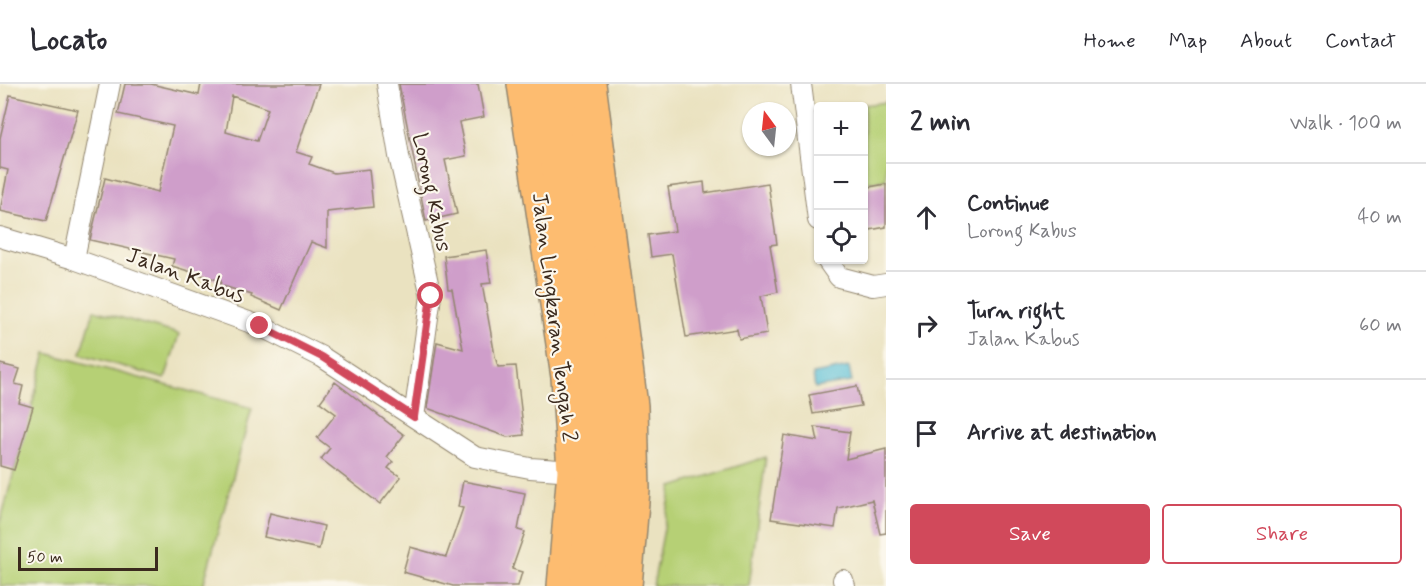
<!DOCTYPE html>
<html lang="en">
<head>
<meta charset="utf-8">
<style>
  body { margin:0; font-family:Mynerve,sans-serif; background:#f7f7f7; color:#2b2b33 }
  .controls { position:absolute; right:18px; top:18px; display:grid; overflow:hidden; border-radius:6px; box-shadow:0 2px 4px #0004 }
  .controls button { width:54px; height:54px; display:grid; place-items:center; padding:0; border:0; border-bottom:2px solid #e1e1e2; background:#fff; color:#2b2b33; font:30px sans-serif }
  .compass { position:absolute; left:742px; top:18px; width:54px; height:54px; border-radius:50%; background:#fff; box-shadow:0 2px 4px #0004; rotate:345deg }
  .scale { position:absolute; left:18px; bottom:15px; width:140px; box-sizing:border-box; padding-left:6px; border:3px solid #3b2a1e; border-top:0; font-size:16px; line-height:21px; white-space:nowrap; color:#3b2a1e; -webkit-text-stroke:4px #fbf7ec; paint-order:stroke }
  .stop { position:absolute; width:18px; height:18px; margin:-14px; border:4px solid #d1495b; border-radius:50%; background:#fff }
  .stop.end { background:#d1495b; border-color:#fff; box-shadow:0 2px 6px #0008 }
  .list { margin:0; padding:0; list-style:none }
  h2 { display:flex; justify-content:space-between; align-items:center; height:78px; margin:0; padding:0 24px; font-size:26px }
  h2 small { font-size:20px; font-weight:400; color:#7c7c81 }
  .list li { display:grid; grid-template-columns:39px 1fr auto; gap:18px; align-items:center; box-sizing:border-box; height:108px; padding:0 24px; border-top:2px solid #e1e1e2 }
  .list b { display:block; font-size:22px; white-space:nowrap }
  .list p { margin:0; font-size:20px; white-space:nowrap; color:#7c7c81 }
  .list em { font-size:20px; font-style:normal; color:#7c7c81 }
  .actions { display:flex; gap:12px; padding:18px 24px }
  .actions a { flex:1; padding:14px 0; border:2px solid #d1495b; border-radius:6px; text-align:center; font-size:21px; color:#d1495b }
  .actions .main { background:#d1495b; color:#fff }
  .icon { flex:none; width:33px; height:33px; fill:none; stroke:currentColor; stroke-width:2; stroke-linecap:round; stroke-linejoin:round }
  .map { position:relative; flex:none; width:886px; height:502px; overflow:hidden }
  header { display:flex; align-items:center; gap:36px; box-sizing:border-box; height:84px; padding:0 30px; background:#fff; border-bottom:2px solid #e1e1e2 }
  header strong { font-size:28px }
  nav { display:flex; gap:33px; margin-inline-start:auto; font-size:21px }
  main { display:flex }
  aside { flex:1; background:#fff }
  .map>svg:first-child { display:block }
  .green { fill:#b6d075; stroke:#787d4a; stroke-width:1.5 }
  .water { fill:#57bed5; stroke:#49747a; stroke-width:1.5 }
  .building { fill:#cf9eca; fill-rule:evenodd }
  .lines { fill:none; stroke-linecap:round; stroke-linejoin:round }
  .minor-casing { stroke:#92866f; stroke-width:22 }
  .trunk-casing { stroke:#92866f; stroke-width:36 }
  .motorway-casing { stroke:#92866f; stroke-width:36 }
  .minor { stroke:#fff; stroke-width:20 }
  .trunk { stroke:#fdbc70; stroke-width:33 }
  .motorway { stroke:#fdbc70; stroke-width:33 }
  .route { stroke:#d1495b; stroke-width:8 }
  .labels { text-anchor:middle; stroke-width:4.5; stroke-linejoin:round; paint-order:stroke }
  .street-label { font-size:22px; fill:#3b2a1e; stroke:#fbf7ec }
</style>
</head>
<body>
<header>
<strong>Locato</strong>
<nav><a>Home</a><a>Map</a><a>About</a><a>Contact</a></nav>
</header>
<main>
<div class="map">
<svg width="886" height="502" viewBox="0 0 886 502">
  <rect width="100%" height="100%" fill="#fbf7ec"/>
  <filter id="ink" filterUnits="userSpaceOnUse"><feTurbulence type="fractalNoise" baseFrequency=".0167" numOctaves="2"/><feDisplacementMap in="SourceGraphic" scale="12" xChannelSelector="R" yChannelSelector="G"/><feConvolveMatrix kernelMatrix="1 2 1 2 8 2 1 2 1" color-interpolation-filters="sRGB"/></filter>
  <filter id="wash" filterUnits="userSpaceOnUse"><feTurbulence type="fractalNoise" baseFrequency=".008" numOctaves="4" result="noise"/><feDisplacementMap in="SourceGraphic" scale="24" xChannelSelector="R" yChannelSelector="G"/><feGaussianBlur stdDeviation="1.35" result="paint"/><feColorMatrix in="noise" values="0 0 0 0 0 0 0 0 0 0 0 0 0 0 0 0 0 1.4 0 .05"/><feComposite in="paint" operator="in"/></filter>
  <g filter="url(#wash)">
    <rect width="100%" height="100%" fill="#eae2c0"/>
    <path class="green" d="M886,18V96L864,99V22H856Z
      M94,226L179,250L165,295L81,270Z
      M46,269L252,324L203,502H0V439Z
      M766,373L749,502H653L672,403Z"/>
    <path class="water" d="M849,283L852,298L815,304L813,290Z"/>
    <g id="blocks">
      <path class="building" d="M125,0H151L199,11L201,0H319L296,68L312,73L309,80L334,89L369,85L373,123L327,128V164L311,158L281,226L251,213L252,211L220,201L221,197L172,182L174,175L90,156L105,94L158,108L173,42L118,30ZM232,12L268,25L257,57L226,48Z
        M399,0H478L484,33L459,38L466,72L445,76L457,130L426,137Z
        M10,11L78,26L46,137L0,127L8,86L0,84V54Z
        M704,98L705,109L768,99L777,160L770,161L778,208L761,212L767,250L739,255L737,245L686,253L672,170L651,173L648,151L675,147L668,103Z
        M886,100V143L864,147V104Z
        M486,166L491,199L482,200L495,272L498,283L516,282L524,351L507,353L427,324L437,258L463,265L452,205H448L444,172Z
        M0,280L20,285L15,300L23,302L19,319L33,323L14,386L0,382Z
        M335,298L404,351L387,373L393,378L388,384L401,393L380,420L321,375L330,364L317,354L336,330L320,318Z
        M857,302L861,322L813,330L809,311Z
        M815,343L850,348L846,375L886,365V449L880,450L872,416L838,424L835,444L771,435L784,351L818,357Z
        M463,397L525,409L518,446L525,448L512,485L522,488L518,502H453L403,488L410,463L446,473L463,424L458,423Z
        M270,429L324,442L319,465L264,453Z"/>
    </g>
  </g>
  <g filter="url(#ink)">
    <use href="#blocks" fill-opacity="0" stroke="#92866f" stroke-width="1.5"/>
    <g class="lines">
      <g class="minor-casing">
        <path id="minor" d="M387,0L399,72L431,212L414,333
          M801,0L818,136
          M0,153L74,175L260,242L322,273L475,373L530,384L574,387
          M74,175L110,0
          M827,176L839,193L873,202L886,200
          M843,496L845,502"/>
      </g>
      <g class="trunk-casing">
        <path id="trunk" d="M524,0L568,293L574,387L564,502
          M567,0L604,285L611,386L602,502"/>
      </g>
      <g class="motorway-casing">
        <path id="motorway" d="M547,0L588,306L593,370L587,502
          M589,0L631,322L633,406L625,502"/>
      </g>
      <use href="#minor" class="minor"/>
      <use href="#trunk" class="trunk"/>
      <use href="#motorway" class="motorway"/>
    </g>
  </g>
  <g class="lines" filter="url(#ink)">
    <path class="route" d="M260,242L322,273L414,333L431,212"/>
  </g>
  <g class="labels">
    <g class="street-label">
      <text transform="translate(433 108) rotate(78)" y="8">Lorong Kabus</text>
      <text transform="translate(186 190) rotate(20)" y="8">Jalan Kabus</text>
      <text transform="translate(556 233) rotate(83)" y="8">Jalan Lingkaran Tengah 2</text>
    </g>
  </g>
</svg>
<div class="controls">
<button>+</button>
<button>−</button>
<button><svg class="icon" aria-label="locate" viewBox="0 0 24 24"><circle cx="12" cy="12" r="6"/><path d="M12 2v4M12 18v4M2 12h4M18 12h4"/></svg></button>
</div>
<svg class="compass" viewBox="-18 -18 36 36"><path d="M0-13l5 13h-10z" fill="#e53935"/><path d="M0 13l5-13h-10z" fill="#7c7c81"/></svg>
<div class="scale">50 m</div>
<div class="stop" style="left:431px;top:212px"></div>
<div class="stop end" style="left:260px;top:242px"></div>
</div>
<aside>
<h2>2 min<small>Walk · 100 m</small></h2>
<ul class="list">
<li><svg class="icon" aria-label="ahead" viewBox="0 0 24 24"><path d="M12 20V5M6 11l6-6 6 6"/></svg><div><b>Continue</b><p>Lorong Kabus</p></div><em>40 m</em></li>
<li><svg class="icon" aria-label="right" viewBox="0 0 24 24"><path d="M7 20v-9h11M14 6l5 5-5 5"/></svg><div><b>Turn right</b><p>Jalan Kabus</p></div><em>60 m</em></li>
<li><svg class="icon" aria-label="arrive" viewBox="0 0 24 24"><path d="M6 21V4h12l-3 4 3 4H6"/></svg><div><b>Arrive at destination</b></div></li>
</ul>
<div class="actions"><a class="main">Save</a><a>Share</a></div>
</aside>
</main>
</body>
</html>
